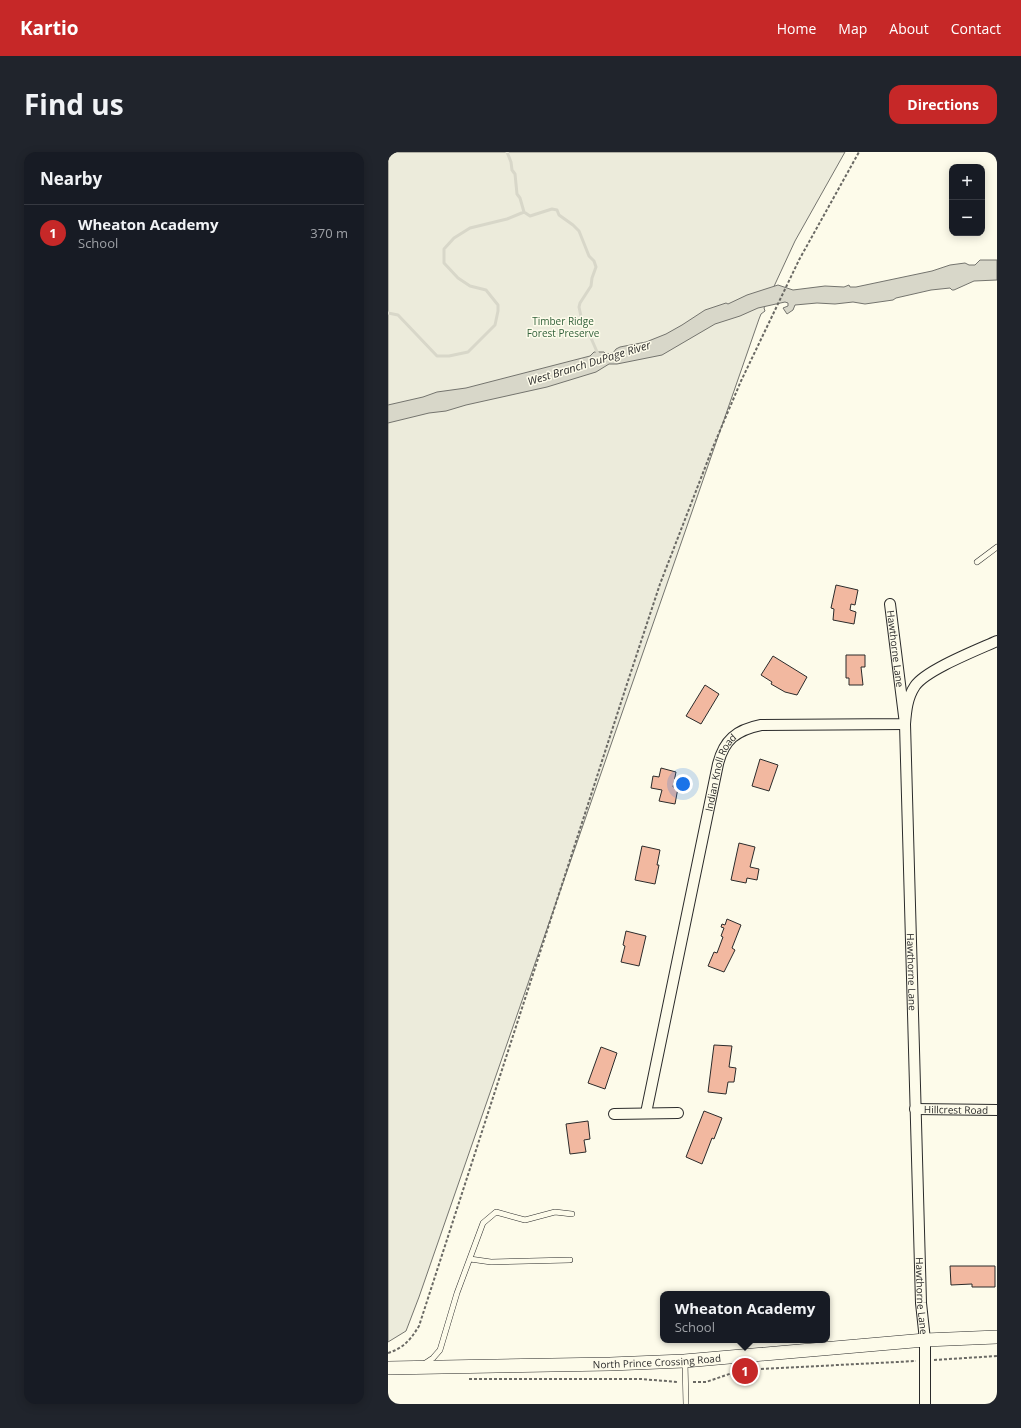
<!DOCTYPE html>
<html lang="en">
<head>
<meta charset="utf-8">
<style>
  body { margin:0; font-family:"Open Sans",sans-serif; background:#20242c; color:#f1f3f6 }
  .controls { position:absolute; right:12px; top:12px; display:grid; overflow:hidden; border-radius:8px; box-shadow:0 2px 10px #0003 }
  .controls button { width:36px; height:36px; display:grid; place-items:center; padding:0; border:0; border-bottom:1px solid #363941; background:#171b24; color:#f1f3f6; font:20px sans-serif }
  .you { position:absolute; left:295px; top:632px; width:14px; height:14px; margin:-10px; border:3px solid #fff; border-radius:50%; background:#1a73e8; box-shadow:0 0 0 6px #1a73e833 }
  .badge { display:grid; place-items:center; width:26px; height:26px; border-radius:50%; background:#c62828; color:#fff; font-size:13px; font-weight:700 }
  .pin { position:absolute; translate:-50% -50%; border:2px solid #fff; box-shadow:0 1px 4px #0006 }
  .popup { position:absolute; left:272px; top:1139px; width:170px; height:52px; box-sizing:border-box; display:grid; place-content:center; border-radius:8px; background:#171b24; filter:drop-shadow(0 1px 3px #0005); font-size:13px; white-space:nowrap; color:#9ea1a6 }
  .popup b { font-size:15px; color:#f1f3f6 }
  .popup::after { content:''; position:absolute; left:50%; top:100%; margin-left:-8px; border:8px solid transparent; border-top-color:#171b24 }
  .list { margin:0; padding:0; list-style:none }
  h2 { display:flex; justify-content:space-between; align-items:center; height:52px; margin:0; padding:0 16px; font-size:17px }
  h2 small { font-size:13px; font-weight:400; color:#9ea1a6 }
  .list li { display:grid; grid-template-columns:26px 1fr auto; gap:12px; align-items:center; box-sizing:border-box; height:56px; padding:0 16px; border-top:1px solid #363941 }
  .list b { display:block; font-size:15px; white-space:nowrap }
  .list p { margin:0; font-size:13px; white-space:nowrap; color:#9ea1a6 }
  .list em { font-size:13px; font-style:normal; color:#9ea1a6 }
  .map { position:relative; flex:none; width:609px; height:1252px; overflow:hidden; border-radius:12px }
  header { display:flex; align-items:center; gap:24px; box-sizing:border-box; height:56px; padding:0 20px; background:#c62828; color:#fff }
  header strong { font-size:19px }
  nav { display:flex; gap:22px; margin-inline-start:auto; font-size:14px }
  .intro { display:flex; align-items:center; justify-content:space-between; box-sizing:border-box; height:96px; padding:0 24px }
  h1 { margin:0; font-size:28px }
  .button { padding:10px 18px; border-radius:12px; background:#c62828; color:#fff; font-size:14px; font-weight:700 }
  main { display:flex; gap:24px; padding:0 24px }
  aside { flex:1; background:#171b24; border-radius:12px; box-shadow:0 2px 10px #0003 }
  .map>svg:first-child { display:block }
  .green { fill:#ecebdb; stroke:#74746e }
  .water { fill:#d8d7c9; stroke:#74746e }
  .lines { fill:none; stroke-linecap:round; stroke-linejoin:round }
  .stream { stroke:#d8d7c9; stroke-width:3 }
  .building { fill:#f2b8a0; stroke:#2b2b2b }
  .lane-casing { stroke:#2b2b2b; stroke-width:6 }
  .street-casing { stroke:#2b2b2b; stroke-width:12 }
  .secondary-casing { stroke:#2b2b2b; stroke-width:14 }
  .path { stroke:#6a6964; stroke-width:2; stroke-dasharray:3 2; stroke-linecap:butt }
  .lane { stroke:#fdfbea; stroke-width:5 }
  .street { stroke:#fdfbea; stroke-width:10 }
  .secondary { stroke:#fdfbea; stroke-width:13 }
  .labels { text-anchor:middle; stroke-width:3; stroke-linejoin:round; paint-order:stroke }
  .park-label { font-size:10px; fill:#34623c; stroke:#fdfbea }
  .street-label { font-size:10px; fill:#2b2b2b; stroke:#fdfbea }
  .water-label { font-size:11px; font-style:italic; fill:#2b2b2b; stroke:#fdfbea }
</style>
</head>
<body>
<header>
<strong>Kartio</strong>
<nav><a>Home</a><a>Map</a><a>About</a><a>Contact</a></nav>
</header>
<div class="intro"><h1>Find us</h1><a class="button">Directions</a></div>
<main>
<aside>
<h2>Nearby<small></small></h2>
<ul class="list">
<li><span class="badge">1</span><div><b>Wheaton Academy</b><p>School</p></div><em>370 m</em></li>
</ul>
</aside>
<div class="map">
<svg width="609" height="1252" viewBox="0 0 609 1252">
  <rect width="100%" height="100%" fill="#fdfbea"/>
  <path class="green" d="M0,0H457L407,89L376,156L377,159L373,162L371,167L31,1145L18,1179L0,1190Z"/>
  <path class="water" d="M592,108H609V128L586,129L566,138H564L562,136L543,138L508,146L505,148L477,152L465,150L447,152L429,151L407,153L405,158L399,162L395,156L400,154V151L397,150L370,156L352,164L327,172L274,203L229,212H221L208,220L159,235L78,253L58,259L41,261L0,271V253L35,245L49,240L78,236L202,204L206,200H216L218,202L225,201L228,197L232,195L258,190L278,182L294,173L317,158L338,151L340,152L359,143L390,133L405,138L437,134L456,135L461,133L462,135H468L544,119L562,113L577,111L581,113H587Z"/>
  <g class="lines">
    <path class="stream" d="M119,0L123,10L124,18L127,22L129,42L132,46L136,60L142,64L164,57L169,58L171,63L185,73L191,79L201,104L206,109L208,115L204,126L203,134L192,151L191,155L195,174L203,186L210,202
      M0,161L10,163L49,204H61L80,200L107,173L110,159V153L98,138L82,134L70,126L56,111V97L66,86L82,76L119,67L136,60"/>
  </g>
  <path class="building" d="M448,433L470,438L467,453L463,452L462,458L468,460L466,472L445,468L446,457L443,456Z
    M458,503H477V515H473L475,533H461V526H458Z
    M385,504L419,525L409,543L397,540L383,532L384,530L373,523Z
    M317,533L331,542L313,572L298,564Z
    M372,607L390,613L381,639L364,634Z
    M273,616L288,620L285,635L290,636L287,652L271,649L274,638L263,636L265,624L271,625Z
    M351,691L367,695L362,715L371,717L369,728L359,726L358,731L343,728Z
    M254,694L272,698L269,713H271L267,732L247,728Z
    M339,767L353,773L344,796L347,798L336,820L320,814L326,800L329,801L335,785L333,784L336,776L333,775L334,772L337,773Z
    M238,779L258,784L251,814L233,810L237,794L235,793Z
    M326,893L344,894L341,915L348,916L346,930H340L338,942L320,940Z
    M213,895L229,901L217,937L200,931Z
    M316,959L334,966L326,987L324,986L314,1012L298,1005Z
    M200,969L202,987L196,988L198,1000L182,1002L178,972Z
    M562,1114H607V1135H584V1132L563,1133Z"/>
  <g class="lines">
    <g class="lane-casing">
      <path id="lane" d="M589,410L609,395
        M82,1107L103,1110L182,1108
        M297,1210L298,1252
        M36,1212L45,1206L52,1198L69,1141L95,1071L108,1060L137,1068L167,1060L184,1062"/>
    </g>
    <g class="street-casing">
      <g id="street">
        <path id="s1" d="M502,452L517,572L533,1151L537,1188V1252"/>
        <path id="s2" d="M527,957L609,958"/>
        <path id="s3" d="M258,961L330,612C336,588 348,578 373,573L517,572C518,559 519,546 527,534C538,518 589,498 609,489"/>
        <path d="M226,962L290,961"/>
      </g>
    </g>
    <g class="secondary-casing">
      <g id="secondary">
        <path id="s4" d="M0,1216L222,1212L296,1209L537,1188L609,1185"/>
      </g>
    </g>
    <path class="path" d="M0,1201C16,1196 23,1187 31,1174L238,535L272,432L325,295L353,229L411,108L471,0
      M546,1208L609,1204
      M81,1227H253L290,1230
      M305,1230H318L353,1218L528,1209"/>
    <use href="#lane" class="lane"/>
    <use href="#street" class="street"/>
    <use href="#secondary" class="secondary"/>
  </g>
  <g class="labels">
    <g class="park-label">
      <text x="175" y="173">Timber Ridge<tspan x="175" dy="12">Forest Preserve</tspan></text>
    </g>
    <g class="street-label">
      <text dy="4" stroke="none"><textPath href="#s1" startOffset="45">Hawthorne Lane</textPath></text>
      <text dy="4" stroke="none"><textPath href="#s3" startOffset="349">Indian Knoll Road</textPath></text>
      <text dy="4" stroke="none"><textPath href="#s1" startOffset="369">Hawthorne Lane</textPath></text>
      <text dy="4" stroke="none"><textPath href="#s2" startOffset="41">Hillcrest Road</textPath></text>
      <text dy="4" stroke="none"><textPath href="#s1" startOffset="693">Hawthorne Lane</textPath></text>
      <text dy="4" stroke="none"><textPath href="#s4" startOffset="269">North Prince Crossing Road</textPath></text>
    </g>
    <g class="water-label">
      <text transform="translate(201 211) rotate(-17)" y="4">West Branch DuPage River</text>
    </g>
  </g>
</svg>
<div class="controls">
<button>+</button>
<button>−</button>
</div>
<div class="you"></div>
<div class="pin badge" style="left:357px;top:1219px">1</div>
<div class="popup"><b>Wheaton Academy</b>School</div>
</div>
</main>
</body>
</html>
